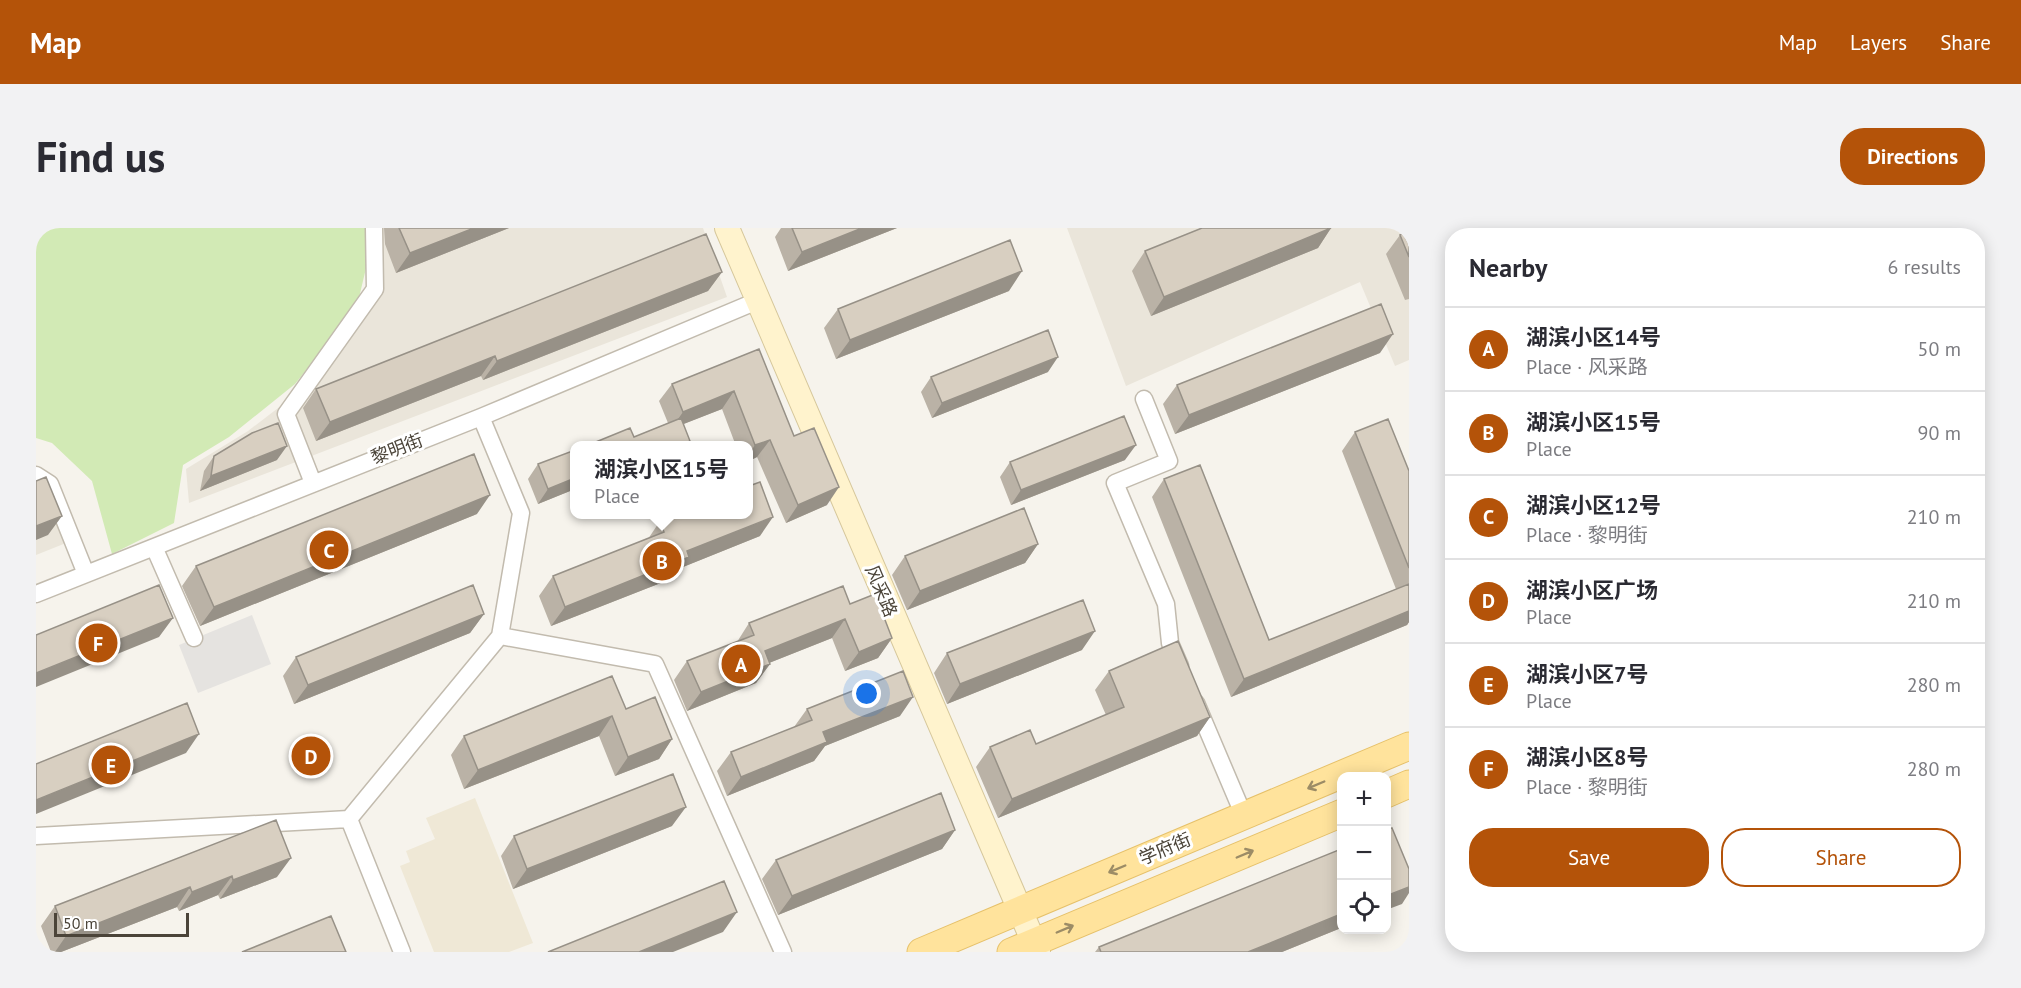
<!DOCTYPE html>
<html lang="en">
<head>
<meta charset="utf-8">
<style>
  body { margin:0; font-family:"PT Sans","Noto Sans SC",sans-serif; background:#f2f2f3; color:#2b2b33 }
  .controls { position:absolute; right:18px; bottom:18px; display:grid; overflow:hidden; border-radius:12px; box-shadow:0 3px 15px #0003 }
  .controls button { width:54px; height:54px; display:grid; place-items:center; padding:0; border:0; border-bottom:2px solid #e1e1e2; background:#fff; color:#2b2b33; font:30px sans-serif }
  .scale { position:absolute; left:18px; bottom:15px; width:135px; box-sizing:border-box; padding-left:6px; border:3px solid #4b4439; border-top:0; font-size:16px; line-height:21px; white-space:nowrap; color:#4b4439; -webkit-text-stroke:4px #fff; paint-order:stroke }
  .you { position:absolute; left:831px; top:466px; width:21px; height:21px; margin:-15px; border:4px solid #fff; border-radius:50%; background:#1a73e8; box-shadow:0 0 0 9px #1a73e833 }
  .badge { display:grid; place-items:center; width:39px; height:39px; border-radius:50%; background:#b45309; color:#fff; font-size:20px; font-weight:700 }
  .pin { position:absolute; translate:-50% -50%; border:3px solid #fff; box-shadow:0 2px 6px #0006 }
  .popup { position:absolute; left:534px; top:213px; width:183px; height:78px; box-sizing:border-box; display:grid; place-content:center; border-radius:12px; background:#fff; filter:drop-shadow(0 2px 4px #0005); font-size:20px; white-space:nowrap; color:#7c7c81 }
  .popup b { font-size:22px; color:#2b2b33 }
  .popup::after { content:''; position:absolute; left:50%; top:100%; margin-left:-12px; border:12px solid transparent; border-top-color:#fff }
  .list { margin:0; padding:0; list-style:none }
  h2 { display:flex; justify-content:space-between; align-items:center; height:78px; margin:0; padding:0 24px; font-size:26px }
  h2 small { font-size:20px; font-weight:400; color:#7c7c81 }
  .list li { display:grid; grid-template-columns:39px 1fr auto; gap:18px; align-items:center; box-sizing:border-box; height:84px; padding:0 24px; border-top:2px solid #e1e1e2 }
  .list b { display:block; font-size:22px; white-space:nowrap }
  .list p { margin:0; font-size:20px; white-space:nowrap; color:#7c7c81 }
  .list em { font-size:20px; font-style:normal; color:#7c7c81 }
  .actions { display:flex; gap:12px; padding:18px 24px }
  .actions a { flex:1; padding:14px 0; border:2px solid #b45309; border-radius:24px; text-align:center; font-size:21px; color:#b45309 }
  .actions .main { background:#b45309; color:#fff }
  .icon { flex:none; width:33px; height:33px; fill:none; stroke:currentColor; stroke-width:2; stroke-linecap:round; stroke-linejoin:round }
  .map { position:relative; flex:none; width:1373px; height:724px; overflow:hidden; border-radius:24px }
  header { display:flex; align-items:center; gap:36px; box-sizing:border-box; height:84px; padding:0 30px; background:#b45309; color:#fff }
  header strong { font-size:28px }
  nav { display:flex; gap:33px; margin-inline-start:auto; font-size:21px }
  .intro { display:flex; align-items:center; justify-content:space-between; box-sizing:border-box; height:144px; padding:0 36px }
  h1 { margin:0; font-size:42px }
  .button { padding:15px 27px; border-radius:24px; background:#b45309; color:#fff; font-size:21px; font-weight:700 }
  main { display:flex; gap:36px; padding:0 36px }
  aside { flex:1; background:#fff; border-radius:24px; box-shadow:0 3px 15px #0003 }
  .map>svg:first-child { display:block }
  .residential { fill:#eae5da }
  .education { fill:#efe8d6 }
  .green { fill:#d2eab5 }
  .parking { fill:#e5e3e0 }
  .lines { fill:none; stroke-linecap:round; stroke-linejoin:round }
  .minor-casing { stroke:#c2bbae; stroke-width:19 }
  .secondary-casing { stroke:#d6c79b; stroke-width:26 }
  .primary-casing { stroke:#e6c16a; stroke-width:29 }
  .minor { stroke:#fff; stroke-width:16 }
  .secondary { stroke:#fff3cd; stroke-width:24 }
  .primary { stroke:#ffe39c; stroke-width:27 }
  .wall { fill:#bab2a6 }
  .shaded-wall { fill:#979187 }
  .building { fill:#d8cfc1; stroke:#979187; stroke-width:1.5 }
  .oneway { stroke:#9c8c66 }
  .labels { text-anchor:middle; stroke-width:6; stroke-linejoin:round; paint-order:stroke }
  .street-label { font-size:18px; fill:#4b4439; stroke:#fff }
</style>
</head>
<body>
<header>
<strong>Map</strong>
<nav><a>Map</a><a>Layers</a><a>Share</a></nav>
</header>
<div class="intro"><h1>Find us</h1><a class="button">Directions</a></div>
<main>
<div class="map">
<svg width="1373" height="724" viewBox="0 0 1373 724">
  <rect width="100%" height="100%" fill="#f6f3ec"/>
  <path class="residential" d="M345,0H667L691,69L153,275L150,241L212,203L285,147L324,90Z
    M1031,0H1373V132L1359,138L1324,54L1090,158Z
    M0,255L8,262L30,315L0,327Z"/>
  <path class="education" d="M439,570L497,715L473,724H398L364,638L374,634L370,623L399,611L390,590Z"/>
  <path class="green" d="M0,0H335L337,11L321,78L259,156L193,209L147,237L138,295L76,326L56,253L16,215L0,210Z"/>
  <path class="parking" d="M216,387L235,436L162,465L143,417Z"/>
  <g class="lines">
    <g class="minor-casing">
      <path id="minor" d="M1108,171L1133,233L1079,255L1130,376L1134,415L1144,438
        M0,247L14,256L50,346
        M277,255L250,186L339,61L338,0
        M118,319L158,410
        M0,366L445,189L721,73
        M464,408L619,436L747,724
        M1160,475L1208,588
        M0,608L313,591
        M366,724L313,591L464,408L485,285L445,189"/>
    </g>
    <g class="secondary-casing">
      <path id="secondary" d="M691,0L1002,724"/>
    </g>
    <g class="primary-casing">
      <path id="primary" d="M1350,566L1373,556
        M885,724L1373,518
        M975,724L1306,585"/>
    </g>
    <use href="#minor" class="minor"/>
    <use href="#secondary" class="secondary"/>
    <use href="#primary" class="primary"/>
  </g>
  <path class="wall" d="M348,0H473L360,45L349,16Z
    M745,0H861L752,43L739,9Z
    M1295,0L1282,20L1115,88L1096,43L1109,23Z
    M1373,3V71L1369,72L1350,26L1364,7Z
    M686,44L672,63L447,152L445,148L280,213L267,180L280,161Z
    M973,63L800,131L788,100L802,81Z
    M723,121L758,208L791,277L750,295L721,229L713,233V218H700L686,181L647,196L654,213L651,218H550L598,209L632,195L623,173L636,156Z
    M1344,125L1139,206L1127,176L1141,157Z
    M1012,144L896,190L885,164L895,149Z
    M1319,204L1373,243V394L1371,397L1195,469L1116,269L1128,251L1233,412L1360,361L1306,223Z
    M178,228L241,232L164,263L168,243Z
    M1089,232L975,277L964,249L974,234Z
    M502,236L539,261L502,276L492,251Z
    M441,286L164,398L146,358L160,338Z
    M624,293L724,308L647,339L640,349L515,398L503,368L517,348L612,311Z
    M1002,316L989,335L871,382L856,347L869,328Z
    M814,376L856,410L842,430L809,443L796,410L733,435L734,436L720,455L651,483L638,452L651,433L701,414L713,395Z
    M448,386L434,405L258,476L247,448L260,429Z
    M1046,422L911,476L898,445L911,425Z
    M1073,443L1174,489L1161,508L962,590L940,539L954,519L1000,516L1070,487L1059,462Z
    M590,481L636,511L623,531L579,548L563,508L428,561L415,527L428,508Z
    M771,481L864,488L789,518L778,533L691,568L681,543L695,524L758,499Z
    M240,592L241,649L184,671L182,667L143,683L141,679L25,724H15L5,698L19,678Z
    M636,598L477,661L465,628L478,608Z
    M919,602L906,621L742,687L726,651L740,632Z
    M1305,700L1246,724H1059L1063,719Z"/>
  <path class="shaded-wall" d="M438,0H473L360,45L374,25Z
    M826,0H861L752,43L766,24Z
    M1295,0L1282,20L1115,88L1128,69Z
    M986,43L973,63L800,131L814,112Z
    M686,44L672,63L447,152L461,133Z
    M1357,106L1344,125L1139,206L1153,187Z
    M459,128L445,148L280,213L294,194Z
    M1022,129L1012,144L896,190L906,175Z
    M698,163L686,181L635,201L647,184Z
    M734,212L721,229L713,233V226L719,217Z
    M654,213L651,218H643Z
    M1100,217L1089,232L975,277L985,262Z
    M251,218L241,232L164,263L175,248Z
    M539,250V261L502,276L512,261Z
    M803,259L791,277L750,295L762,277Z
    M454,267L441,286L164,398L178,379Z
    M26,288L12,307L0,312V298Z
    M737,289L724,308L647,339L640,349L515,398L529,379L651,323Z
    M1002,316L989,335L871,382L884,363Z
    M1373,383V394L1371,397L1195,469L1208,451Z
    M448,386L434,405L258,476L272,457Z
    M137,390L123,409L0,459V445Z
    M809,391L796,410L715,442L729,423Z
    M1059,403L1046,422L911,476L924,456Z
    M856,410L842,430L809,443L823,424Z
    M734,436L720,455L651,483L665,464Z
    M877,469L864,488L789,518L778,533L691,568L705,549L787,504Z
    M576,488L563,508L428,561L442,542Z
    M1174,489L1161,508L962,590L976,571Z
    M163,506L150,525L0,586V572Z
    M636,511L623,531L579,548L592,529Z
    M650,579L636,598L477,661L491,641Z
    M919,602L906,621L742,687L756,668Z
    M255,630L241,649L184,671L197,652Z
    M196,648L182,667L143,683L156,664Z
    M154,659L141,679L25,724H19L30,708Z
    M1373,659V665L1366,676L1350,682V668Z
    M701,684L687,704L637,724H603Z
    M1305,686V700L1246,724H1212Z"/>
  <path class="building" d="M363,0H438L374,25Z
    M756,0H826L766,24Z
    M1166,0H1295L1128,69L1109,23Z
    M1373,3V29L1364,7Z
    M670,6L686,44L461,133L459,128L294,194L280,161Z
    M974,12L986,43L814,112L802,81Z
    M1345,76L1357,106L1153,187L1141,157Z
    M1012,102L1022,129L906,175L895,149Z
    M723,121L758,208L778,200L803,259L762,277L734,212L719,217L698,163L647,184L636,156Z
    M1088,188L1100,217L985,262L974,234Z
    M645,190L654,213L643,218H550L594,200L598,209Z
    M1352,191L1373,243V340L1319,204Z
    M242,195L251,218L175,248L178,228L216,205Z
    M539,222V250L512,261L502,236Z
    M438,226L454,267L178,379L160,338Z
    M1164,237L1233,412L1373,356V383L1208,451L1128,251Z
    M10,249L26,288L0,298V253Z
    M724,254L737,289L651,323L653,329L529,379L517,348L628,304L624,293L641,286H713V258Z
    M988,280L1002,316L884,363L869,328Z
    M123,357L137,390L0,445V407Z
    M437,357L448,386L272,457L260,429Z
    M807,358L814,376L839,366L856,410L823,424L809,391L729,423L734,436L665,464L651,433L718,407L713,395Z
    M1047,372L1059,403L924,456L911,425Z
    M1142,413L1174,489L976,571L954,519L994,502L1000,516L1088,479L1073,443Z
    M867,443L877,469L787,504L791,514L705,549L695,524L776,492L771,481Z
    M576,448L590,481L619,469L636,511L592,529L576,488L442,542L428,508Z
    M151,475L163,506L0,572V536Z
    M637,546L650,579L491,641L478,608Z
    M905,565L919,602L756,668L740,632Z
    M240,592L255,630L197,652L196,648L156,664L154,659L30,708L19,678Z
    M1356,600L1373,641V659L1350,668V602Z
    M1305,621V686L1212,724H1065L1063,719Z
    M688,653L701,684L603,724H512Z
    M295,688L310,724H206Z"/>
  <defs><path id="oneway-shaft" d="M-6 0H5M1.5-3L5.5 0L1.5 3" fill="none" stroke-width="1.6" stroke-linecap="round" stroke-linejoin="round" transform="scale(1.5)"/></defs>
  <g class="oneway">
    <use href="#oneway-shaft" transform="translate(1280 557) rotate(157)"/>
    <use href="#oneway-shaft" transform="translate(1209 626) rotate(-23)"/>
    <use href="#oneway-shaft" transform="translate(1081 641) rotate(157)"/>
    <use href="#oneway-shaft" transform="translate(1029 701) rotate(-23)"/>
  </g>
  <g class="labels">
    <g class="street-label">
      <text transform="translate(361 221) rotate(-21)" y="6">黎明街</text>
      <text transform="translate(845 363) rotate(67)" y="6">风采路</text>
      <text transform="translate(1129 621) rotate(-23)" y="6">学府街</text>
    </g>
  </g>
</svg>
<div class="controls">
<button>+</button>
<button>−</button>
<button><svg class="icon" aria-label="locate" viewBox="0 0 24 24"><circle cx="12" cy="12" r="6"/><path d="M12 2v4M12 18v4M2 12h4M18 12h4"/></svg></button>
</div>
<div class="scale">50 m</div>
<div class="you"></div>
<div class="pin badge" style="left:705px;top:436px">A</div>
<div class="pin badge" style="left:626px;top:333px">B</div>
<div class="popup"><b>湖滨小区15号</b>Place</div>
<div class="pin badge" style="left:293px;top:322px">C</div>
<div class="pin badge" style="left:275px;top:528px">D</div>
<div class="pin badge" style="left:75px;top:537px">E</div>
<div class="pin badge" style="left:62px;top:415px">F</div>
</div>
<aside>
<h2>Nearby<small>6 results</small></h2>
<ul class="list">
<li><span class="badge">A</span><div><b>湖滨小区14号</b><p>Place · 风采路</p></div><em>50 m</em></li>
<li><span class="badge">B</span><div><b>湖滨小区15号</b><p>Place</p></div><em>90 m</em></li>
<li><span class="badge">C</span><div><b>湖滨小区12号</b><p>Place · 黎明街</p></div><em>210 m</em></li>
<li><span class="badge">D</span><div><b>湖滨小区广场</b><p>Place</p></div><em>210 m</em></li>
<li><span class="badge">E</span><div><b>湖滨小区7号</b><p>Place</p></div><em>280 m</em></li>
<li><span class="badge">F</span><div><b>湖滨小区8号</b><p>Place · 黎明街</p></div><em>280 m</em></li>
</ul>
<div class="actions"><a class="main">Save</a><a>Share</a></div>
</aside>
</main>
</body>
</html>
